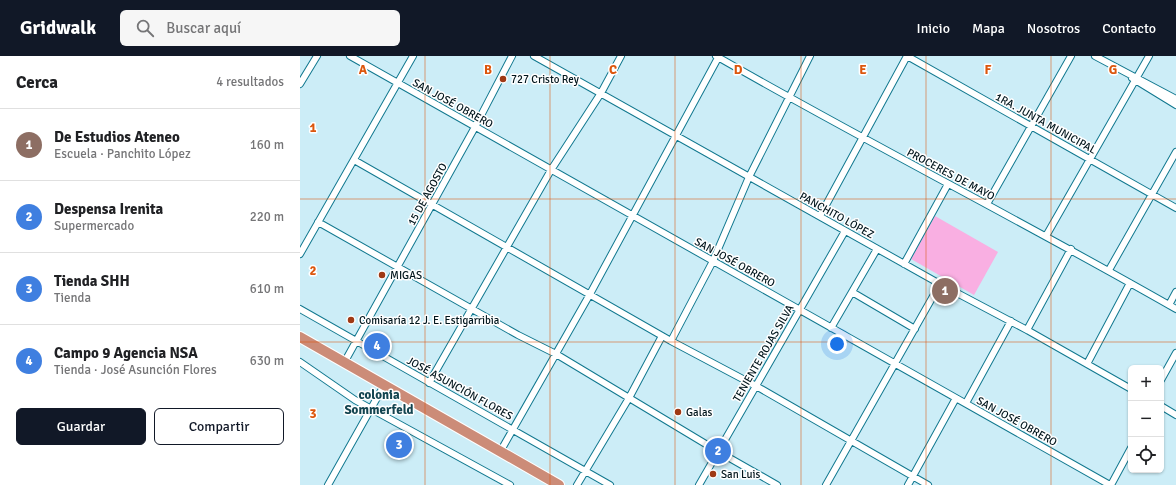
<!DOCTYPE html>
<html lang="es">
<head>
<meta charset="utf-8">
<style>
  body { margin:0; font-family:Signika,sans-serif; background:#f6f6f6; color:#202124 }
  .controls { position:absolute; right:12px; bottom:12px; display:grid; overflow:hidden; border-radius:6px; box-shadow:0 1px 3px #0004 }
  .controls button { width:36px; height:36px; display:grid; place-items:center; padding:0; border:0; border-bottom:1px solid #e0e0e0; background:#fff; color:#202124; font:20px sans-serif }
  .you { position:absolute; left:537px; top:288px; width:14px; height:14px; margin:-10px; border:3px solid #fff; border-radius:50%; background:#1a73e8; box-shadow:0 0 0 6px #1a73e833 }
  .badge { display:grid; place-items:center; width:26px; height:26px; border-radius:50%; background:#111827; color:#fff; font-size:13px; font-weight:700 }
  .pin { position:absolute; translate:-50% -50%; border:2px solid #fff; box-shadow:0 1px 4px #0006 }
  .list { margin:0; padding:0; list-style:none }
  h2 { display:flex; justify-content:space-between; align-items:center; height:52px; margin:0; padding:0 16px; font-size:17px }
  h2 small { font-size:13px; font-weight:400; color:#757577 }
  .list li { display:grid; grid-template-columns:26px 1fr auto; gap:12px; align-items:center; box-sizing:border-box; height:72px; padding:0 16px; border-top:1px solid #e0e0e0 }
  .list b { display:block; font-size:15px; white-space:nowrap }
  .list p { margin:0; font-size:13px; white-space:nowrap; color:#757577 }
  .list em { font-size:13px; font-style:normal; color:#757577 }
  .actions { display:flex; gap:8px; padding:12px 16px }
  .actions a { flex:1; padding:9px 0; border:1px solid #111827; border-radius:6px; text-align:center; font-size:14px; color:#111827 }
  .actions .main { background:#111827; color:#fff }
  .icon { flex:none; width:22px; height:22px; fill:none; stroke:currentColor; stroke-width:2; stroke-linecap:round; stroke-linejoin:round }
  .map { position:relative; flex:none; width:876px; height:429px; overflow:hidden }
  header { display:flex; align-items:center; gap:24px; box-sizing:border-box; height:56px; padding:0 20px; background:#111827; color:#fff }
  header strong { font-size:19px }
  nav { display:flex; gap:22px; margin-inline-start:auto; font-size:14px }
  .search { width:280px; height:36px; background:#f6f6f6; display:flex; align-items:center; gap:10px; box-sizing:border-box; padding:0 14px; border-radius:6px; color:#757577; font-size:15px }
  main { display:flex }
  aside { flex:1; background:#fff }
  .map>svg:first-child { display:block }
  .green { fill:#f9afe2 }
  .lines { fill:none; stroke-linecap:round; stroke-linejoin:round }
  .minor-casing { stroke:#11788f; stroke-width:8 }
  .trunk-casing { stroke:#fff; stroke-width:12 }
  .minor { stroke:#fff; stroke-width:6 }
  .trunk { stroke:#cc8c78; stroke-width:10 }
  .grid { fill:none; stroke:#dc560d; stroke-width:1; stroke-opacity:0.55 }
  .poi-dot { fill:#9f3914; stroke:#fff; stroke-width:1.5 }
  .labels { text-anchor:middle; stroke-width:3; stroke-linejoin:round; paint-order:stroke }
  .poi-label { font-size:11px; fill:#00151c; stroke:#fff; text-anchor:start }
  .street-label { font-size:11px; fill:#00151c; stroke:#fff }
  .quarter-label { font-size:13px; font-weight:bold; fill:#134450; stroke:#fff }
  .grid-label { font-size:13px; text-anchor:middle; font-weight:bold; fill:#dc560d; stroke:#fff; stroke-width:3; stroke-linejoin:round; paint-order:stroke }
</style>
</head>
<body>
<header>
<strong>Gridwalk</strong>
<div class="search"><svg class="icon" aria-label="search" viewBox="0 0 24 24"><circle cx="10" cy="10" r="6"/><path d="M15 15l6 6"/></svg>Buscar aquí</div>
<nav><a>Inicio</a><a>Mapa</a><a>Nosotros</a><a>Contacto</a></nav>
</header>
<main>
<aside>
<h2>Cerca<small>4 resultados</small></h2>
<ul class="list">
<li><span class="badge" style="background:#8d6e63">1</span><div><b>De Estudios Ateneo</b><p>Escuela · Panchito López</p></div><em>160 m</em></li>
<li><span class="badge" style="background:#3f7fe0">2</span><div><b>Despensa Irenita</b><p>Supermercado</p></div><em>220 m</em></li>
<li><span class="badge" style="background:#3f7fe0">3</span><div><b>Tienda SHH</b><p>Tienda</p></div><em>610 m</em></li>
<li><span class="badge" style="background:#3f7fe0">4</span><div><b>Campo 9 Agencia NSA</b><p>Tienda · José Asunción Flores</p></div><em>630 m</em></li>
</ul>
<div class="actions"><a class="main">Guardar</a><a>Compartir</a></div>
</aside>
<div class="map">
<svg width="876" height="429" viewBox="0 0 876 429">
  <rect width="100%" height="100%" fill="#ccedf7"/>
  <path class="green" d="M635,160L698,196L674,239L611,203Z"/>
  <g class="lines">
    <g class="minor-casing">
      <path id="minor" d="M50,0L810,429
        M234,0L640,228L727,274L831,333
        M416,0C568,87 724,166 876,253
        M607,0L876,152
        M795,0L876,43
        M832,22L876,49
        M0,28L17,0
        M54,104L371,285L456,330L628,429
        M687,148L771,0
        M520,160L607,0
        M18,166L218,279L256,298L419,396L477,429
        M746,180L849,0
        M0,198L113,0
        M604,208L648,128
        M809,214L876,96
        M552,236L615,273
        M869,249L876,236
        M0,253L310,429
        M531,272L577,193
        M727,274L771,193
        M371,285L413,205L449,121L510,0
        M0,306L55,344L210,429
        M44,307L175,71L212,0
        M787,308L830,227
        M861,324L876,297
        M129,327L251,114L301,37L321,0
        M666,347L711,265
        M861,350L876,359
        M200,396L290,238L419,0
        M28,429L82,333
        M277,429L329,342L362,280
        M399,429L545,175
        M526,429L640,228
        M608,429L656,342
        M811,429L831,392"/>
    </g>
    <g class="trunk-casing">
      <path id="trunk" d="M0,281L259,429"/>
    </g>
    <use href="#minor" class="minor"/>
    <use href="#trunk" class="trunk"/>
  </g>
  <path class="grid" d="M125,0V429M250,0V429M375,0V429M501,0V429M626,0V429M751,0V429M0,143H876M0,286H876"/>
  <g class="poi-dot">
    <circle cx="203" cy="23" r="4"/>
    <circle cx="82" cy="219" r="4"/>
    <circle cx="51" cy="264" r="4"/>
    <circle cx="378" cy="356" r="4"/>
    <circle cx="413" cy="418" r="4"/>
  </g>
  <g class="labels">
    <g class="poi-label">
      <text x="211" y="27">727 Cristo Rey</text>
      <text x="90" y="223">MIGAS</text>
      <text x="59" y="268">Comisaría 12 J. E. Estigarribia</text>
      <text x="386" y="360">Galas</text>
      <text x="421" y="422">San Luis</text>
    </g>
    <g class="street-label">
      <text transform="translate(153 47) rotate(29)" y="4">SAN JOSÉ OBRERO</text>
      <text transform="translate(746 67) rotate(29)" y="4">1RA. JUNTA MUNICIPAL</text>
      <text transform="translate(651 118) rotate(28)" y="4">PROCERES DE MAYO</text>
      <text transform="translate(127 138) rotate(-61)" y="4">15 DE AGOSTO</text>
      <text transform="translate(537 159) rotate(29)" y="4">PANCHITO LÓPEZ</text>
      <text transform="translate(435 206) rotate(29)" y="4">SAN JOSÉ OBRERO</text>
      <text transform="translate(463 297) rotate(-60)" y="4">TENIENTE ROJAS SILVA</text>
      <text transform="translate(160 332) rotate(29)" y="4">JOSÉ ASUNCIÓN FLORES</text>
      <text transform="translate(717 365) rotate(29)" y="4">SAN JOSÉ OBRERO</text>
    </g>
    <g class="quarter-label">
      <text x="79" y="343">colonia<tspan x="79" dy="15">Sommerfeld</tspan></text>
    </g>
  </g>
  <g class="grid-label">
    <text x="63" y="18">A</text>
    <text x="188" y="18">B</text>
    <text x="313" y="18">C</text>
    <text x="438" y="18">D</text>
    <text x="563" y="18">E</text>
    <text x="688" y="18">F</text>
    <text x="813" y="18">G</text>
    <text x="13" y="76">1</text>
    <text x="13" y="219">2</text>
    <text x="13" y="362">3</text>
  </g>
</svg>
<div class="controls">
<button>+</button>
<button>−</button>
<button><svg class="icon" aria-label="locate" viewBox="0 0 24 24"><circle cx="12" cy="12" r="6"/><path d="M12 2v4M12 18v4M2 12h4M18 12h4"/></svg></button>
</div>
<div class="you"></div>
<div class="pin badge" style="left:645px;top:235px;background:#8d6e63">1</div>
<div class="pin badge" style="left:418px;top:395px;background:#3f7fe0">2</div>
<div class="pin badge" style="left:99px;top:389px;background:#3f7fe0">3</div>
<div class="pin badge" style="left:77px;top:290px;background:#3f7fe0">4</div>
</div>
</main>
</body>
</html>
